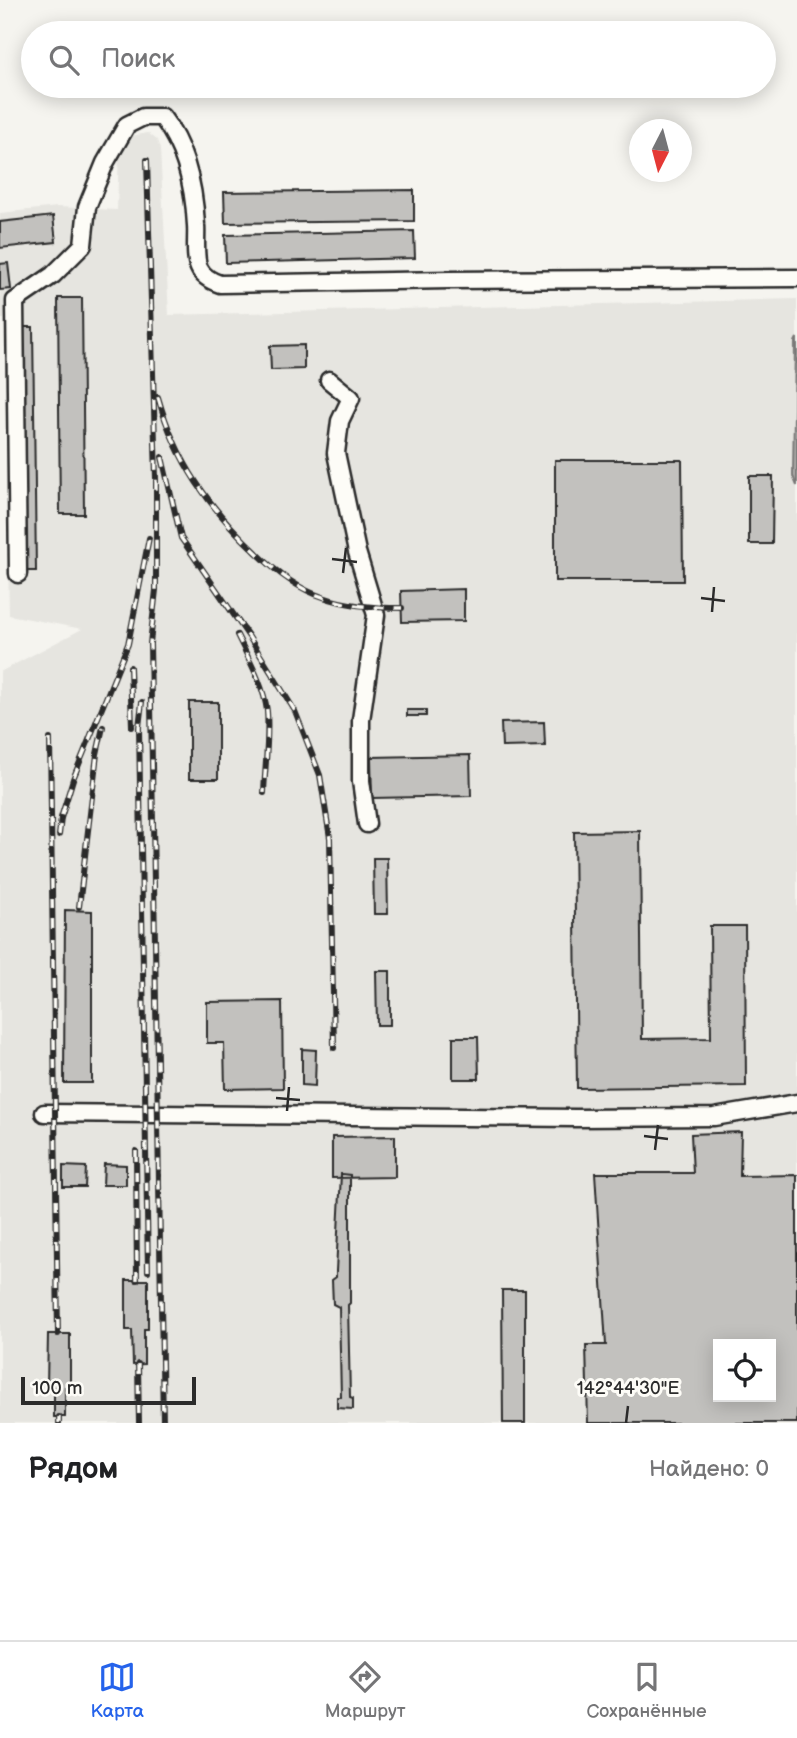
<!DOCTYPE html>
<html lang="ru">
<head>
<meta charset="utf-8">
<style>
  body { margin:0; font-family:"Balsamiq Sans",sans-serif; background:#f6f6f6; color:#202124 }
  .controls { position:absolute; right:21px; bottom:21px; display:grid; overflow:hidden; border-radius:0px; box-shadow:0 4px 18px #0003 }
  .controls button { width:63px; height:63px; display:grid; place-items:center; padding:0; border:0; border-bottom:2px solid #e0e0e0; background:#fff; color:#202124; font:35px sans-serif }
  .compass { position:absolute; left:629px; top:119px; width:63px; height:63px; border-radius:50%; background:#fff; box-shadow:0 4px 18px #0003; rotate:186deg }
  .scale { position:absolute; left:21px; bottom:18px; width:175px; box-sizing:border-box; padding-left:7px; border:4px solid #2b2b2b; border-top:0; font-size:19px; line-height:24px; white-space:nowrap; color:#2b2b2b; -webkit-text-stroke:5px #fdfcf7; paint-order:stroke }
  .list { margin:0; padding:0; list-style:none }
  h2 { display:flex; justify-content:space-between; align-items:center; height:91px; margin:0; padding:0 28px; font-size:30px }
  h2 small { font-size:23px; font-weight:400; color:#757577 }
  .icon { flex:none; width:38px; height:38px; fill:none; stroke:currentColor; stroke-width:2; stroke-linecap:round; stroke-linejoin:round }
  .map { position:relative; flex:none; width:797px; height:1423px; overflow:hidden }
  .search { position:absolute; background:#fff; box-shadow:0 4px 18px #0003; left:21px; right:21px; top:21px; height:77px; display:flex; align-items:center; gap:18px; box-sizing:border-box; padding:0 24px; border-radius:38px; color:#757577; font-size:26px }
  .sheet { height:217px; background:#fff }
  nav { display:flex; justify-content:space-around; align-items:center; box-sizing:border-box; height:98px; border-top:2px solid #e0e0e0; background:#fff; font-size:19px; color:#757577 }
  nav a { display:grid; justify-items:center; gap:4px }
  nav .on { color:#2563eb }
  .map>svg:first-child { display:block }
  .built { fill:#e6e5e0; fill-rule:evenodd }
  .water { fill:#adaca9; stroke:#797877; stroke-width:2 }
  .building { fill:#c2c1be; stroke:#2b2b2b; stroke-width:2; fill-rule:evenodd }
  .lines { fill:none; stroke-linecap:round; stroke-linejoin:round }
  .minor-casing { stroke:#2b2b2b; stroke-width:21 }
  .minor { stroke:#fdfcf7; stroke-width:16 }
  .rail-casing { stroke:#2b2b2b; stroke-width:6 }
  .rail { stroke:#fdfcf7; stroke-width:3.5; stroke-dasharray:10; stroke-linecap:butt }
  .ticks { fill:none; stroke:#2b2b2b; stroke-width:2.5 }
  .ticks-label { font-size:18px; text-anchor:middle; fill:#2b2b2b; stroke:#fdfcf7; stroke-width:6; stroke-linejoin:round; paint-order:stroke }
</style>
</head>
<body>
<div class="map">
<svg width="797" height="1423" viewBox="0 0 797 1423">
  <rect width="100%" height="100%" fill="#f5f4ef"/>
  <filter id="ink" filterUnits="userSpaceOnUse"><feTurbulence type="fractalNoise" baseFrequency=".0143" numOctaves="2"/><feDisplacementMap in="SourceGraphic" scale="14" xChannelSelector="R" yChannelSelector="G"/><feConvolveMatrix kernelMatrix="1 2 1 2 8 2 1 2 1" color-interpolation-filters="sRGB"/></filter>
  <g filter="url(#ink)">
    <path class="built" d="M148,133L157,140L160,149L169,315L797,299V1423H0V672L82,629L9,615L4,319H0V213L58,207L117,210L119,150L131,136ZM718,1344H771V1397H718Z"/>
    <path class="water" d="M797,338V486L793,476L795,342Z"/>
    <path class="building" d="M414,190V221L225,223L224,192Z
      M53,216L56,242L0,248V222Z
      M414,231L415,258L226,263L225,235Z
      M8,263L11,289L0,290V264Z
      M58,298H82L84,514H60Z
      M23,327H33L36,571H26Z
      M304,345V369L271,370L270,346Z
      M555,460H682L683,581H555Z
      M749,476H773L772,544H749Z
      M464,589V621L402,622L401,591Z
      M189,702H218V779H189Z
      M407,710H426V716H407Z
      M544,722L545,746L502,747L501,723Z
      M470,755L471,796L372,798L371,757Z
      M640,831L642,1039L711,1038L710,926H745L746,1086L577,1088L574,832Z
      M373,858H387L388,914H374Z
      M65,910L92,911V1083H64Z
      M376,971H390V1025H377Z
      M282,1001L283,1088L225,1089L224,1043H207V1002Z
      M453,1037H478L479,1079H453Z
      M302,1049L316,1050L315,1086L302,1085Z
      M741,1132L740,1176L797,1175V1423H588L586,1345H606L595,1173H693L691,1134ZM718,1344H771V1397H718Z
      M395,1136V1177L332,1178V1137Z
      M104,1164L126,1165V1185H103Z
      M63,1166L86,1167L85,1187H63Z
      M341,1174L350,1175V1303L348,1305L350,1397L353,1398V1409L337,1408V1397H341L339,1307L333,1304L332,1280L336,1277V1271Z
      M126,1280H148V1329H144V1364L133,1365L132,1330H126Z
      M502,1290H525V1423H503Z
      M48,1334H70V1387H65V1417H54V1387H47Z"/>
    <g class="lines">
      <g class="minor-casing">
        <path id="minor" d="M329,380L351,398L340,421L336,453L357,552L376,615L361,720V781L367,824
          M18,574L15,301L53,275L83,245L87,207L105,163L127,125L143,117H162C186,148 194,186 196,225C197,237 194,257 199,268C203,277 211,281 220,284L450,280L797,278
          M44,1113L576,1118L714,1117L797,1103"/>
      </g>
      <use href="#minor" class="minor"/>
      <g class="rail-casing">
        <path id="rail" d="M147,160L156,479V590L150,643L163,1423
          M158,397C176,461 209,508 257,553C275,571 298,589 323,597C348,606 375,608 402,608
          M162,457L181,538L249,637L295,711L320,775L330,838L334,1048
          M237,635C248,658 264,685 267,711C269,738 265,767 264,793
          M130,667L132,727
          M142,702L139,727L148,1271
          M50,739L58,1334
          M59,835L61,818L73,779L128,644L149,538
          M79,907L97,754L103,727
          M136,1151L137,1280
          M138,1364L139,1423
          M59,1417V1423"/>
      </g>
      <use href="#rail" class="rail"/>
    </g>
  </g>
  <path class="ticks" d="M332,559L357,562M343,573L346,548M701,598L725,601M712,612L714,587M276,1098L300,1100M287,1111L289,1087M644,1136L668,1139M655,1150L658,1125M626,1423L628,1406"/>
  <g class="ticks-label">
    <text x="628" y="1394">142°44'30"E</text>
  </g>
</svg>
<div class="controls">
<button><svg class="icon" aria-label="locate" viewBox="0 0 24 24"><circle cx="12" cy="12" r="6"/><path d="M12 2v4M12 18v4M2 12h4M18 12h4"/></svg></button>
</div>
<svg class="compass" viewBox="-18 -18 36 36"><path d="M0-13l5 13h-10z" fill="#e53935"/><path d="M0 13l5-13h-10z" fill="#757577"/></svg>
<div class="scale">100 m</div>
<div class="search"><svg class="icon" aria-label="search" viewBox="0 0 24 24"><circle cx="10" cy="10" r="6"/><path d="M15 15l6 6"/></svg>Поиск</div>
</div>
<section class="sheet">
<h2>Рядом<small>Найдено: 0</small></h2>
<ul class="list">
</ul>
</section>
<nav>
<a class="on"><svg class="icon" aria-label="map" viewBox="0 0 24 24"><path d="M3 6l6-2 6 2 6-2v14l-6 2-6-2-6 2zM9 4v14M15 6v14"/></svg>Карта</a>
<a><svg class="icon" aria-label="directions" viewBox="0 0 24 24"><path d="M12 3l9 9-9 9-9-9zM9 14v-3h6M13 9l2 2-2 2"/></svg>Маршрут</a>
<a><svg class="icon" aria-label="saved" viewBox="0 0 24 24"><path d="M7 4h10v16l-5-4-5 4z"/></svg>Сохранённые</a>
</nav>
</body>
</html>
